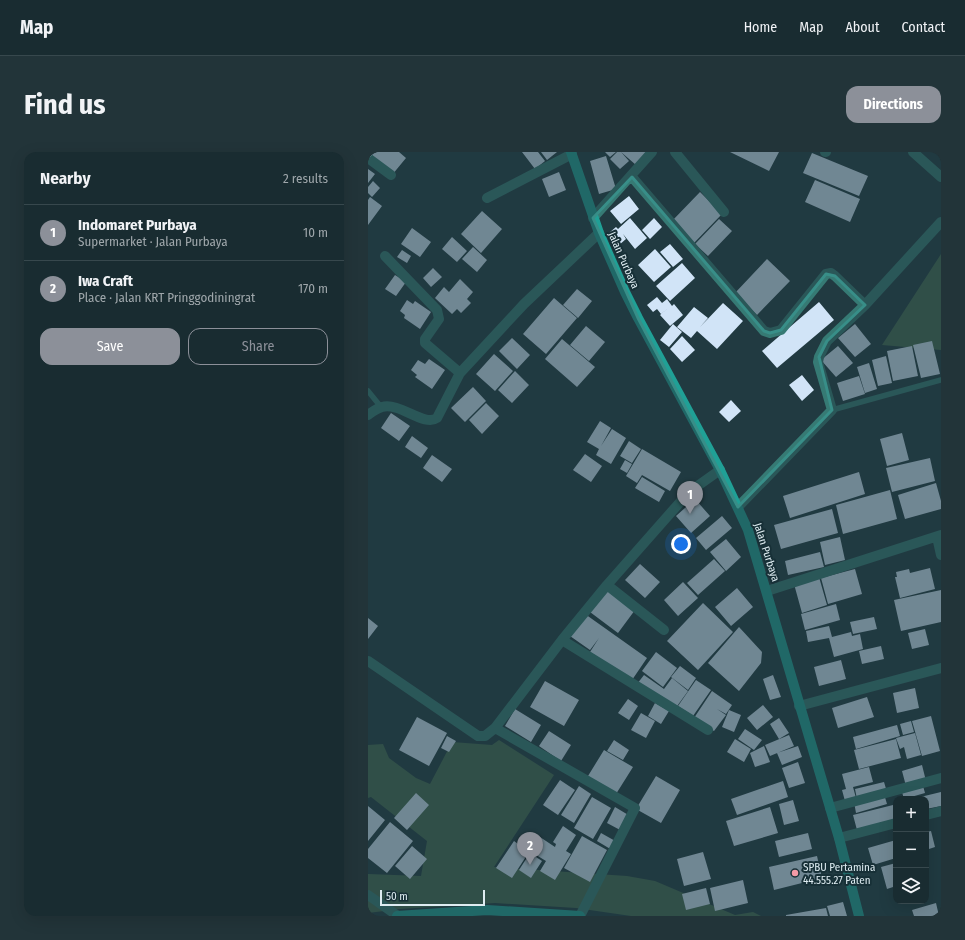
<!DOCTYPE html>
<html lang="en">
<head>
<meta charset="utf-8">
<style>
  body { margin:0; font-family:"Fira Sans Condensed",sans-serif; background:#223439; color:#f1f3f6 }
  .controls { position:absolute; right:12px; bottom:12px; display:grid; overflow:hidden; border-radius:8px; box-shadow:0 4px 16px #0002 }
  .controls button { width:36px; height:36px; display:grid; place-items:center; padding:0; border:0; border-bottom:1px solid #37484d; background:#192c31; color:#f1f3f6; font:20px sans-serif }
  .scale { position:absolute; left:12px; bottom:10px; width:105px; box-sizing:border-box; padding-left:4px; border:2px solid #deecf1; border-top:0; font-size:11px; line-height:14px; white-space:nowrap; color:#deecf1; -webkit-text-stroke:3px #173037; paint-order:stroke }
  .you { position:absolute; left:313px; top:392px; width:14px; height:14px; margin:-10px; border:3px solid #fff; border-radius:50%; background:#1a73e8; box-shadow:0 0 0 6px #1a73e833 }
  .badge { display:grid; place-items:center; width:26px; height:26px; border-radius:50%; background:#8c9099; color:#fff; font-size:13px; font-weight:700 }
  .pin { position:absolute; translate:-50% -33px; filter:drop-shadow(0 1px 2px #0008) }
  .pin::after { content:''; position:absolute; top:21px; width:14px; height:12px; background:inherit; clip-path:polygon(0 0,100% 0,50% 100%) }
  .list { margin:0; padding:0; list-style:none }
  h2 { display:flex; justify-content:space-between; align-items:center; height:52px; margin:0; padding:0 16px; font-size:17px }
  h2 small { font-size:13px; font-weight:400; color:#9fa7ab }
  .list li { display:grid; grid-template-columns:26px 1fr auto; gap:12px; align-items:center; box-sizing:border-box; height:56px; padding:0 16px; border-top:1px solid #37484d }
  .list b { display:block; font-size:15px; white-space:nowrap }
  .list p { margin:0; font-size:13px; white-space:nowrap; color:#9fa7ab }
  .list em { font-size:13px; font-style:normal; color:#9fa7ab }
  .actions { display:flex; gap:8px; padding:12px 16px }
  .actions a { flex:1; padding:9px 0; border:1px solid #8c9099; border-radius:12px; text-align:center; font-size:14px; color:#8c9099 }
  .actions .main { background:#8c9099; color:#fff }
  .icon { flex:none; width:22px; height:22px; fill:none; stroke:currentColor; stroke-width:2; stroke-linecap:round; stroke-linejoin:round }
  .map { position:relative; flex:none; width:573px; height:764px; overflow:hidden; border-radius:12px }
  header { display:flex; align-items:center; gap:24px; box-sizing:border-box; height:56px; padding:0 20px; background:#192c31; border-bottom:1px solid #37484d }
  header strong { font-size:19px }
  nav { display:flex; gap:22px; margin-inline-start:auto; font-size:14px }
  .intro { display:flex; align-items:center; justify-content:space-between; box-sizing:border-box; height:96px; padding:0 24px }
  h1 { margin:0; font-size:28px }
  .button { padding:10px 18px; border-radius:12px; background:#8c9099; color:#fff; font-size:14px; font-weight:700 }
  main { display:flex; gap:24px; padding:0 24px }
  aside { flex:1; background:#192c31; border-radius:12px; box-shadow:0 4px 16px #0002 }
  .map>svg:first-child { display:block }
  .green { fill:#436951 }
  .building { fill:#d1e4f7 }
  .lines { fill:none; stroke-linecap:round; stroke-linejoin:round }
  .service { stroke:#367a74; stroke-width:5.5 }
  .minor { stroke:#367a74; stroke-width:10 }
  .secondary { stroke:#20a096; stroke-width:10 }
  .marked { fill:none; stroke:#388e88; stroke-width:3; stroke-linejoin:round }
  .poi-dot { fill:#f49aa6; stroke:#173037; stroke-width:1.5 }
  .labels { text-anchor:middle; stroke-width:4; stroke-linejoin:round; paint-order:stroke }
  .street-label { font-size:11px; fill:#deecf1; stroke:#173037 }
  .poi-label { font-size:11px; fill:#deecf1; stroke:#173037; text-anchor:start }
</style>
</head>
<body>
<header>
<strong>Map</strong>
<nav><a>Home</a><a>Map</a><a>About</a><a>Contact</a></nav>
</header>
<div class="intro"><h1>Find us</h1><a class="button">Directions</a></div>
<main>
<aside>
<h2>Nearby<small>2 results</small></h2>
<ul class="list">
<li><span class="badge">1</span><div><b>Indomaret Purbaya</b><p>Supermarket · Jalan Purbaya</p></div><em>10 m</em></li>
<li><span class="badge">2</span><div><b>Iwa Craft</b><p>Place · Jalan KRT Pringgodiningrat</p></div><em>170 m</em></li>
</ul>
<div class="actions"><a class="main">Save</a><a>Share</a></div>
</aside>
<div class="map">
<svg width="573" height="764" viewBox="0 0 573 764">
  <rect width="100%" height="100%" fill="#213a41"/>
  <path class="green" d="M573,102V198L514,193Z
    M131,588L186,623L126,715L259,724L287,729L367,763L385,760L393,764H263L208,756L127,751L32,757L0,761V722L53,724L59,689L3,645L0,646V593L15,592L21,606L48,626L62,632L84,590L124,593Z"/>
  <path class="building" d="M0,0H31L38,6L24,23L0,3Z
    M154,0H170L177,9L167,17Z
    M173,0H189L179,8Z
    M237,0H248L242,5Z
    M249,0H253L261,9L252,17L242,7Z
    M253,0H279L268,13Z
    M362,0H411L401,19Z
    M444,1L500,24L491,44L435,21Z
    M238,4L248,37L231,42L222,9Z
    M0,17L7,22L0,31Z
    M191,20L198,38L181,45L174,27Z
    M447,28L492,47L482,70L437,50Z
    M5,29L12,36L4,45L0,41V35Z
    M332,40L354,62L326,91L304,69Z
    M261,44L271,57L253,72L242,59Z
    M2,45L14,54L0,73V48Z
    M114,59L134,77L113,101L93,82Z
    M262,66L279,86L267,97L255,82L258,87L251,93L241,81L248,75L250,77Z
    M286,66L294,75L282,87L274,78Z
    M351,67L364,79L340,104L327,92Z
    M44,76L63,90L52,105L33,92Z
    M84,85L99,99L89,110L74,97Z
    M302,92L315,107L305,115L292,100Z
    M105,95L119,108L109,120L94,107Z
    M287,97L303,115L286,130L270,113Z
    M34,98L43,104L39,111L29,105Z
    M399,107L422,129L389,163L367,141Z
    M314,111L327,126L302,149L288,134Z
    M65,116L74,125L63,135L55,126Z
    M27,123L38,130L28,144L17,137Z
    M92,127L105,140L99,147L103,151L93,161L89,157L84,162L67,146L76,135L81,140Z
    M209,137L224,149L210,166L195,153Z
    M289,145L294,151L299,147L304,154L306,152L315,163L302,174L292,163L301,155L293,162L289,157L285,160L279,153Z
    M186,146L209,166L178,202L155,182Z
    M39,148L45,152L47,149L63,160L52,177L36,166L37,163L32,159Z
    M451,150L466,168L409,216L394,199Z
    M355,151L375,169L349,197L329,179L323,186L309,175L326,155L340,166L332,175Z
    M305,172L314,180L301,195L292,188Z
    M487,172L503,192L487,205L470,186Z
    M218,174L237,190L221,209L202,193Z
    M314,184L327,198L314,210L302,197Z
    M144,186L162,203L149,217L131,199Z
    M194,187L227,215L209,235L177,207Z
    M564,189L572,222L553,226L545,193Z
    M470,194L485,211L468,225L453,208Z
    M544,194L550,224L525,229L519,199Z
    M126,202L145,219L127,239L108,222Z
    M518,204L524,231L510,234L504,208Z
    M61,207L77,218L64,237L47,225L49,223L43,218L50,208L57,212Z
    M501,211L509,237L497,241L489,215Z
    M147,219L161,233L144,251L130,238Z
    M434,223L446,238L434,249L421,233Z
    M491,224L497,242L475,249L469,231Z
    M105,235L118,249L97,270L83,256Z
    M363,248L373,259L361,270L351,260Z
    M118,251L131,264L114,282L101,268Z
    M23,261L42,274L31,289L13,276Z
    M232,269L243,276L233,294L244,277L258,286L243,312L228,303L231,297L219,290Z
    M534,281L541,308L519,314L512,287Z
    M44,284L60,296L53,306L37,295Z
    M261,289L273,297L264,311L252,304Z
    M274,297L313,320L302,339L274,323L269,331L258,324Z
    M217,302L234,314L223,330L205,318Z
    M64,303L84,317L74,330L55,316Z
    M562,306L567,329L524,340L518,316Z
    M257,308L264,312L259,321L252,317Z
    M491,320L497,342L422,366L415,344Z
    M274,325L297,339L291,350L267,336Z
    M568,331L573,349V357L537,367L530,343Z
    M522,338L529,367L475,382L468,353Z
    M327,347L342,364L323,381L308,364Z
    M464,357L470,381L413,397L406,373Z
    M354,364L364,376L338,398L328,386Z
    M472,385L477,408L457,413L452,390Z
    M358,387L373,405L358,419L342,400Z
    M452,400L456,415L420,423L417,409Z
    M346,407L357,419L330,443L319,431Z
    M272,412L292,430L277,446L257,428Z
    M562,416L567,437L532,446L527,425H529L528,420L541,417L542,421Z
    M487,417L494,442L460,452L453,426Z
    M451,425L459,453L434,461L426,432Z
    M315,430L330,446L310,464L296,448Z
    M369,436L385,455L363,474L347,455Z
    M239,437L267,458L250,481L222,460Z
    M573,438V470L533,479L526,448Z
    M335,451L365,480L330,518L299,489Z
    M468,452L472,468L437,478L433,462Z
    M217,462L279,506L264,528L222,500L231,486L222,498L202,484Z
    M506,465L509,477L485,482L482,470Z
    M0,466L10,474L0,487Z
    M461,474L464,485L483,480L484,484L492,482L495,497L466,505L461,486L440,490L438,479Z
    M371,475L394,500L393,511L371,539L340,511Z
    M557,477L561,493L544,497L540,481Z
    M513,494L516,507L494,512L491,499Z
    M288,500L309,516L295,535L274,519Z
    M473,508L478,527L451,534L446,515Z
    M312,514L328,526L320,538L303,525Z
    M276,523L296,537L304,526L320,539L307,557L269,532Z
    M405,523L413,545L402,548L395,527Z
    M328,528L343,538L325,564L310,554Z
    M177,529L211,548L196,574L162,555Z
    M547,536L551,556L529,561L525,541Z
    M344,539L364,553L358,562L349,557L358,563L346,579L326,566Z
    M499,545L506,565L470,576L464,556Z
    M260,547L270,554L261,568L250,561Z
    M287,551L301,559L293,572L280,564Z
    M395,553L405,565L389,578L379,566Z
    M147,557L173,573L163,590L137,574Z
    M361,558L373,563L366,580L354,575Z
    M273,561L287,569L278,586L263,578Z
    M563,564L572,599L554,604L544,569Z
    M49,565L79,581L61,614L31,598Z
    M411,566L421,581L411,587L402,572Z
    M543,569L546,580L535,583L532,572Z
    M529,573L532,584L488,597L485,585Z
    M377,577L394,588L386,598L370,587Z
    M181,579L203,593L193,609L171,594Z
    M547,581L553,603L539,607L536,595L532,597L528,586Z
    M421,583L426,594L402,604L397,593Z
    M79,584L88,589L81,600L73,596Z
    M367,587L383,597L376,610L359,600Z
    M528,587L533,606L491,617L486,598Z
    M246,588L261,598L255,608L239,599Z
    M396,594L402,610L387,615L382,601Z
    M430,594L434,605L414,613L409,601Z
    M236,598L265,615L248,642L220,624Z
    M430,610L437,631L421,636L414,616Z
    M554,613L558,629L538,634L534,619Z
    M501,615L505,630L485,635L488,646L477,649L474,638L478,637L474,622Z
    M288,624L312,638L293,671L268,657Z
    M192,628L207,638L190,663L175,653Z
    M415,629L420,645L369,663L363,647Z
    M516,630L519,640L489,647L487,637Z
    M211,634L223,642L206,671L193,663Z
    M555,634L557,641L536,647L534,640Z
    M573,640V654L558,657V647H544Z
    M48,641L61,653L39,678L26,666Z
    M516,642L519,652L488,661L486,650Z
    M224,645L243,656L225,687L206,676Z
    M425,648L431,669L416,673L411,652Z
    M525,653L528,667L489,678L485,663Z
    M0,654L17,668L0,689Z
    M247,655L262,664L254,679L239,671Z
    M402,655L410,681L366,694L358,669Z
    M22,670L45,689L19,721L0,706V697Z
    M195,674L208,683L198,699L203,702L187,728L172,719L178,709L160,698L169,683L187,695L188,692L185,690Z
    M563,679L567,695L558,698V680Z
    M233,681L249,690L244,698L229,689Z
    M440,681L444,697L411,705L407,689Z
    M214,684L239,698L222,730L196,716Z
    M528,688V706L505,713L500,696Z
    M146,689L161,700L144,726L128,716Z
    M44,694L59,707L42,727L27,714Z
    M335,700L343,727L316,734L309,707Z
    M162,701L174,709L163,726L151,718Z
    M449,704L454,726L406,738L401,715Z
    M528,711V734L519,737L513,715Z
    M375,728L380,751L347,759L342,736Z
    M338,736L342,752L318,758L314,742Z
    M475,750L479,764H462L459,754Z
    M568,751L571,764H546L544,758Z
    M458,756L460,764H418V763Z"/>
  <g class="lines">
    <path class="service" d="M0,239L13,255
      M464,258L573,228"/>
    <path class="minor" d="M307,0L356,60
      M457,0H458
      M545,0L573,25
      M0,6L23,23
      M264,25L396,179L402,181L413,178L458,122L463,121L467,124L497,153
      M119,46L204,2
      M225,66L284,0
      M17,104L69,158L71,167L57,187V191L92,221
      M0,263C4,260 9,256 14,255C32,250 56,275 69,266L92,221L156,152L231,81
      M370,355L464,258L450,210L451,205L459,189L497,153L573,70
      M569,385L573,403
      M239,433L296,478
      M399,439L573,383
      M194,488L340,578
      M0,509L110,584H117L127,576L194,488L239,433L321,340L352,318
      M431,554L573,516
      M127,576L267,656L212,764
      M462,656L573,626
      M558,663L573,659
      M471,686L528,671
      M0,743L30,764"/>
    <path class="secondary" d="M203,0L231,81L257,140L270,166L352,318L380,378L471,686L491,764
      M29,764L119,758L212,764"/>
  </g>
  <path d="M0 0H573V764H0ZM264,25L396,179L402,181L413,178L458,122L467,124L497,153L459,189L451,205L464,258L370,355L270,166L225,66Z" fill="#213a41" fill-opacity=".55" fill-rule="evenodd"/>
  <path class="marked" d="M264,25L396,179L402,181L413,178L458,122L467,124L497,153L459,189L451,205L464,258L370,355L270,166L225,66Z"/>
  <circle class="poi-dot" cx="427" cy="721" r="4"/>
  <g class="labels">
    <g class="street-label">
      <text transform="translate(256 108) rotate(66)" y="4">Jalan Purbaya</text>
      <text transform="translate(399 400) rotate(72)" y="4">Jalan Purbaya</text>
    </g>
    <g class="poi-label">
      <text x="435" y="719">SPBU Pertamina<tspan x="435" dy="13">44.555.27 Paten</tspan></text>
    </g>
  </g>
</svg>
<div class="controls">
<button>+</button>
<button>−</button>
<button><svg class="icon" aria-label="layers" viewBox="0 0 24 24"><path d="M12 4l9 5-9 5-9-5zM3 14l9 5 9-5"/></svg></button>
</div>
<div class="scale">50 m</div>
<div class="you"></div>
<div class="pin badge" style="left:322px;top:362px">1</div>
<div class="pin badge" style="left:162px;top:713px">2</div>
</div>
</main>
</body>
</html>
